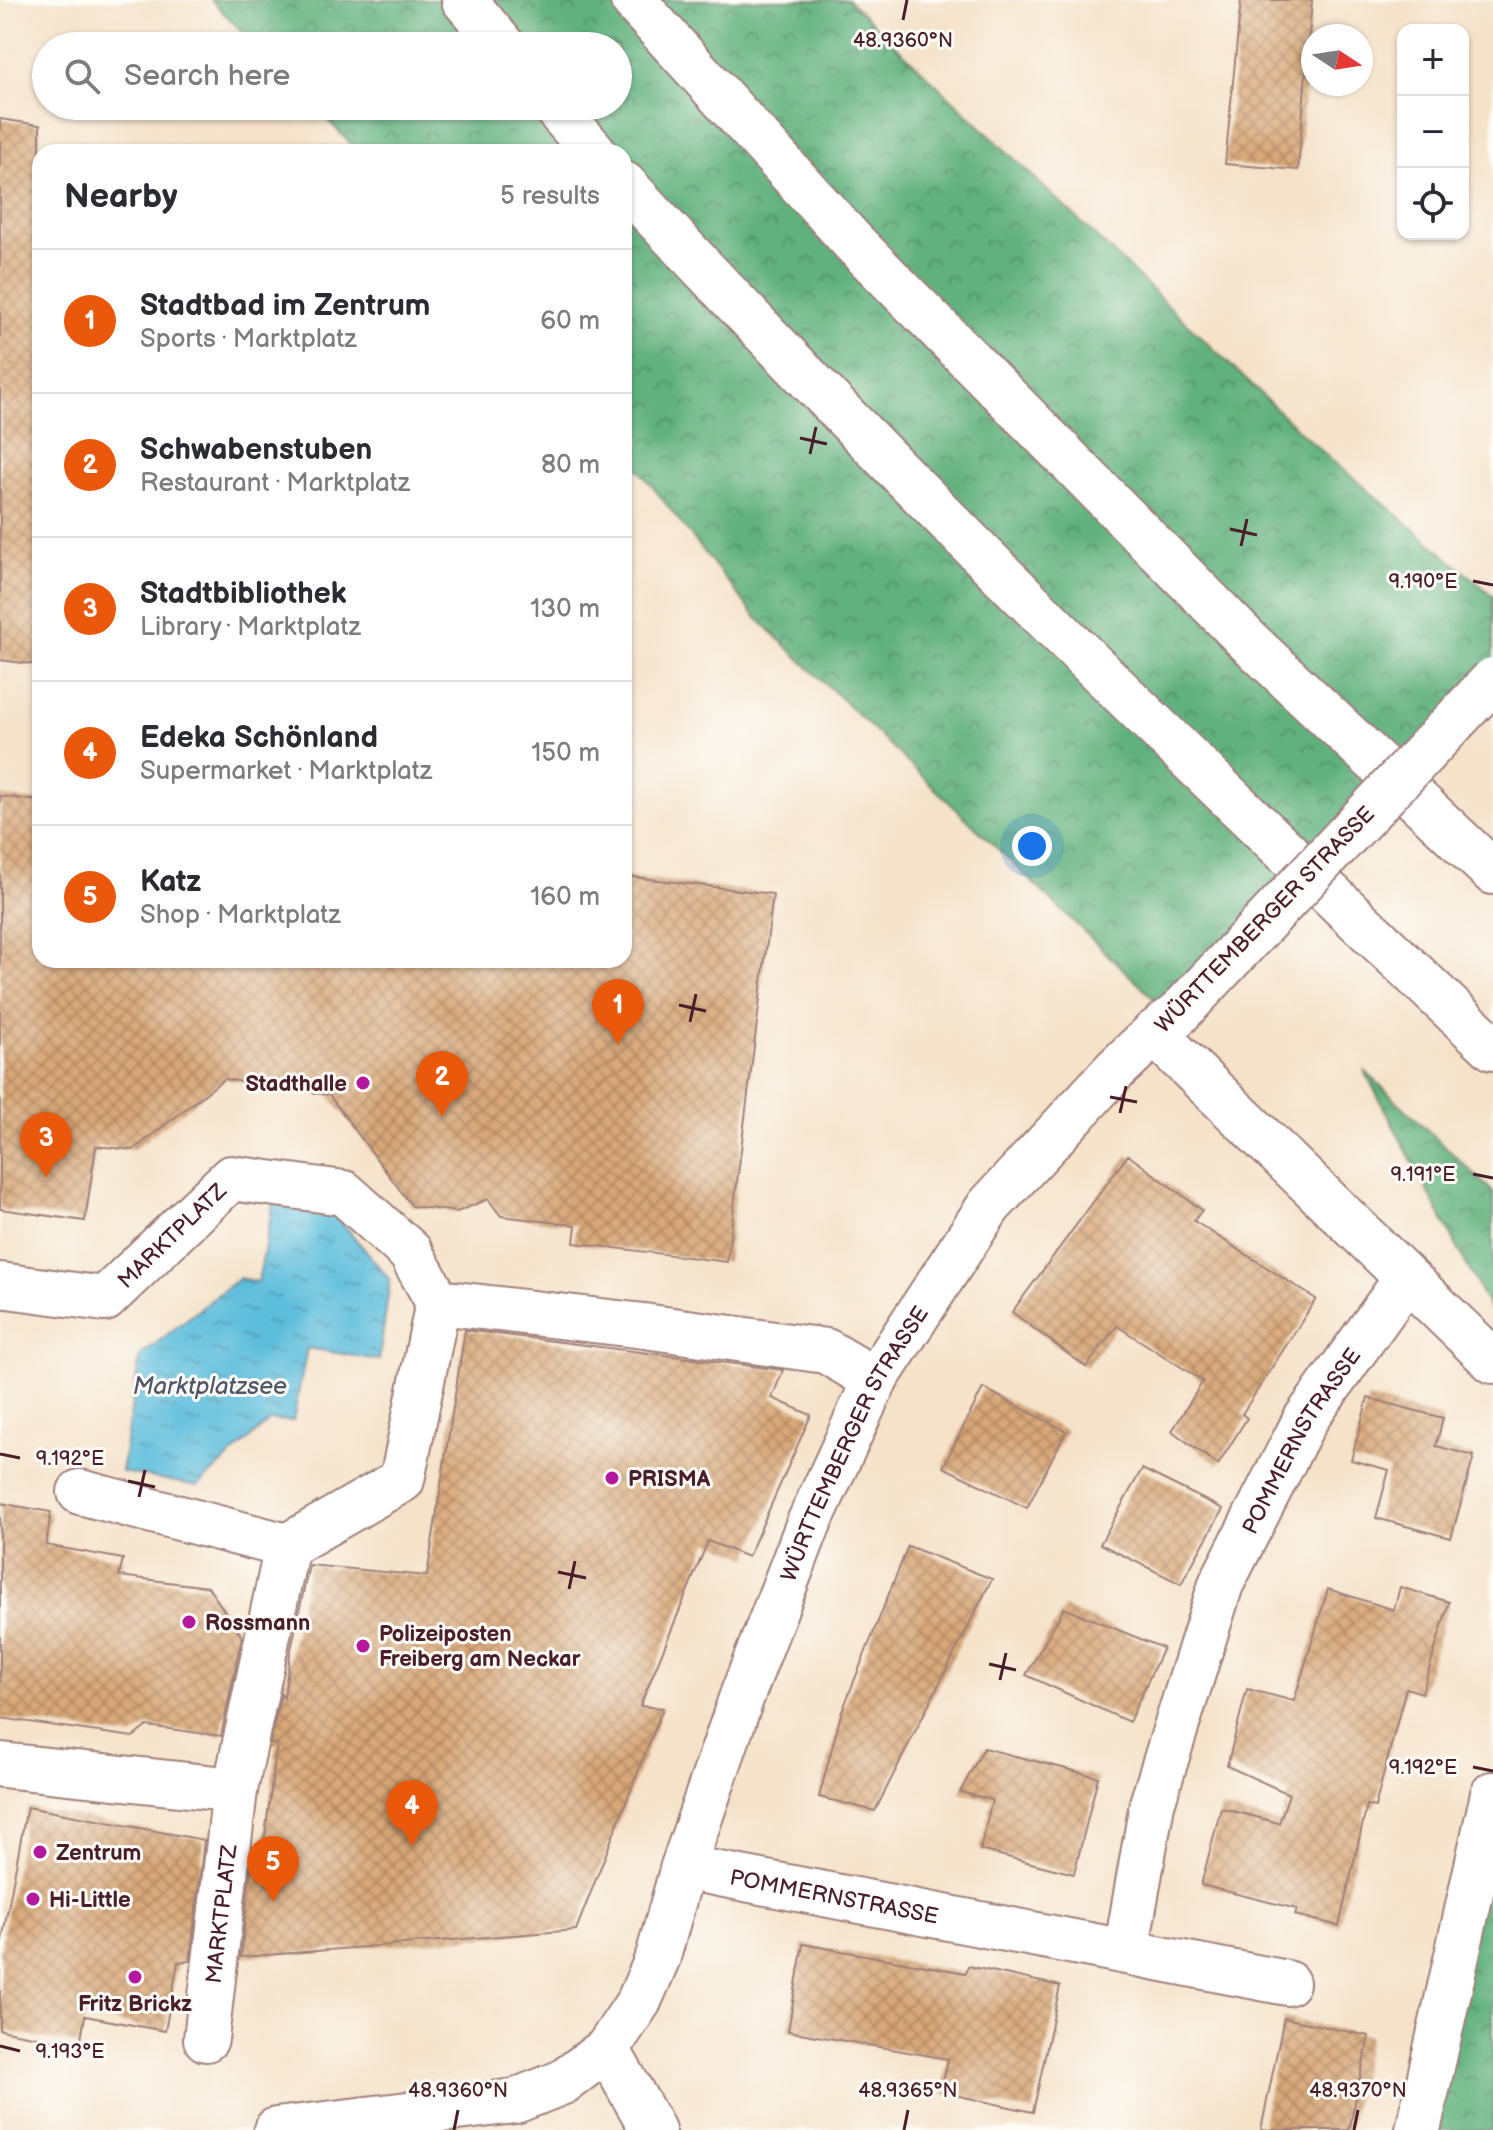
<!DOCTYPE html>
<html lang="en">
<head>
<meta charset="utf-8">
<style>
  body { margin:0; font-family:"Balsamiq Sans",sans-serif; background:#f2f2f3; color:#2b2b33 }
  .controls { position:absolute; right:24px; top:24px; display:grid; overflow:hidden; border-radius:16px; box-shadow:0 2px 6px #0004 }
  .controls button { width:72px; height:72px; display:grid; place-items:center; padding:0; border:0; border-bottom:2px solid #e1e1e2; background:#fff; color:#2b2b33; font:40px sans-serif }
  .compass { position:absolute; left:1301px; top:24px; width:72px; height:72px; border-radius:50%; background:#fff; box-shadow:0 2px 6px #0004; rotate:102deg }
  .you { position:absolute; left:1032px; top:846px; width:28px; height:28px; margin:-20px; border:6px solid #fff; border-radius:50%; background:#1a73e8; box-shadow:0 0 0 12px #1a73e833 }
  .badge { display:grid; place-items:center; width:52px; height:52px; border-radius:50%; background:#ea580c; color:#fff; font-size:26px; font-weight:700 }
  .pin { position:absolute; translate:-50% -66px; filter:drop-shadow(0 2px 4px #0008) }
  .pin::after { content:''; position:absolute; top:42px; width:28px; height:24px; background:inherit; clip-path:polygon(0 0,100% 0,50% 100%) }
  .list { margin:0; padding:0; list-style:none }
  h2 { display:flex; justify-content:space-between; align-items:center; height:104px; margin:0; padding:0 32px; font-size:34px }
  h2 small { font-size:26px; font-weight:400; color:#7c7c81 }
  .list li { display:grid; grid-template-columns:52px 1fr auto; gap:24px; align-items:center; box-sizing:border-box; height:144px; padding:0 32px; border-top:2px solid #e1e1e2 }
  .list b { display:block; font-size:30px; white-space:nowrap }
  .list p { margin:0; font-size:26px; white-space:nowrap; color:#7c7c81 }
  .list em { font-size:26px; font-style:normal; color:#7c7c81 }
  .icon { flex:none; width:44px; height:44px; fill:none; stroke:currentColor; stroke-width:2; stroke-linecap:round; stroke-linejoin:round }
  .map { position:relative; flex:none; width:1493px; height:2130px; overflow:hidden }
  .search { position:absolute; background:#fff; box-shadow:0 2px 6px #0004; left:32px; top:32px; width:600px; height:88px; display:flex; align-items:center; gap:20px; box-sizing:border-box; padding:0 28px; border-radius:44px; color:#7c7c81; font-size:30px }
  .panel { position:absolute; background:#fff; box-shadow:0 2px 6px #0004; left:32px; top:144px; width:600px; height:824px; border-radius:24px }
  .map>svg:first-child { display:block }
  .forest { fill:url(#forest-crowns); stroke:#566854; stroke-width:2 }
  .water { fill:url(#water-ripples); stroke:#546e84; stroke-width:2 }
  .building { fill:url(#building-cross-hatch) }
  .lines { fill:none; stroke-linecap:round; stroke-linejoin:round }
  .pedestrian-casing { stroke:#a0807a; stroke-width:48 }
  .minor-casing { stroke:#a0807a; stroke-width:48 }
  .motorway-casing { stroke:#a0807a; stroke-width:48 }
  .pedestrian { stroke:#fff; stroke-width:44 }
  .minor { stroke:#fff; stroke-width:44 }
  .motorway { stroke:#fff; stroke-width:44 }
  .minor-bridge-casing { stroke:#a0807a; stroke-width:48; stroke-linecap:butt }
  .minor-bridge { stroke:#fff; stroke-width:44 }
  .ticks { fill:none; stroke:#4a1f2b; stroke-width:3 }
  .poi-dot { fill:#b5179e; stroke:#fdfcf7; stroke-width:3 }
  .labels { text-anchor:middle; stroke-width:6; stroke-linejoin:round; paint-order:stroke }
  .street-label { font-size:22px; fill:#4a1f2b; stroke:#fdfcf7 }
  .poi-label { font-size:22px; font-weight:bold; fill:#4a1f2b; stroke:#fdfcf7; text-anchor:start }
  .water-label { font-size:24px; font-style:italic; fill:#515769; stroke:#fdfcf7 }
  .ticks-label { font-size:20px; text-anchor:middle; fill:#4a1f2b; stroke:#fdfcf7; stroke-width:6; stroke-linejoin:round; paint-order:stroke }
</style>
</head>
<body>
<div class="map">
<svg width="1493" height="2130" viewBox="0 0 1493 2130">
  <defs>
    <pattern id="forest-crowns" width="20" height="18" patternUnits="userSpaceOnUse" patternTransform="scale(2)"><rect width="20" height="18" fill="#61b17d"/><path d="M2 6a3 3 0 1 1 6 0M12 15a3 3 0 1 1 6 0" fill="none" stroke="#528f67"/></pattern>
    <pattern id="water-ripples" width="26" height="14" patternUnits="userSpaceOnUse" patternTransform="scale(2)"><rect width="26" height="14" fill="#5dbedc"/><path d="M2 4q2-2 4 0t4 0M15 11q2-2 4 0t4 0" fill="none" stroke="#4f9ab3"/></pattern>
    <pattern id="building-cross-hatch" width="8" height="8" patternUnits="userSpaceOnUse" patternTransform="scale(2)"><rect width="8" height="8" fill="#d9a878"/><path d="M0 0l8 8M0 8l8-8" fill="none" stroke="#b28863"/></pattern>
  </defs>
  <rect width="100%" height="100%" fill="#fdfcf7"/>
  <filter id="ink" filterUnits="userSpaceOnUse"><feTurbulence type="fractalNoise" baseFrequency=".0125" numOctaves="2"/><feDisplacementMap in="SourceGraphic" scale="16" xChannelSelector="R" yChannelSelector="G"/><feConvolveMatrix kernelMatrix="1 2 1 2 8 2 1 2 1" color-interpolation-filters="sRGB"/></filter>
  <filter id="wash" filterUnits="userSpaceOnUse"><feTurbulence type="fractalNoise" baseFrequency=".006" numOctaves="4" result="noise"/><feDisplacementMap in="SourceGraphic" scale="32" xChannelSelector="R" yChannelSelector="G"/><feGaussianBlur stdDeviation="1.8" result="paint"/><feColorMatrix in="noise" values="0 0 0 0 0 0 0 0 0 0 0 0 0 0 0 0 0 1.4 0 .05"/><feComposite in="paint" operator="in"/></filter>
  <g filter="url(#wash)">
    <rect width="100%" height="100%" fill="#f5e2c9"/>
    <path class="forest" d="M211,0H848L1310,441L1493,596V679L1172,1016L755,616L624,451V152H359L314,106H618V46H256Z
      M1364,1070L1493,1192V1315Z
      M1493,1794V2130H1418Z"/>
    <path class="water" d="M274,1199L328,1206L390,1280L379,1360L307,1348L293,1421L270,1420L198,1486L121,1472L140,1356L239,1278L258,1282Z"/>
    <g id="blocks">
      <path class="building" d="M1241,0H1312L1298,170L1225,164Z
        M0,119L40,125V665L0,660Z
        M0,796L40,801V960H624V876L773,894L727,1262L574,1243L576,1225L501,1216L488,1199L457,1212L412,1206L329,1095L224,1079L133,1150L96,1146L85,1221L0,1209Z
        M1128,1155L1202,1210L1194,1221L1316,1299L1242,1414L1247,1418L1218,1465L1172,1431L1203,1381L1117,1326L1086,1367L1012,1312Z
        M465,1330L783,1370L772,1398L811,1415L748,1557L708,1541L640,1706L663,1708L576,1930L241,1957L253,1849L263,1850L277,1744H270L281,1694L284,1698L290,1654L309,1565L427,1576Z
        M983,1388L1066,1431L1027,1508L943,1467Z
        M1368,1398L1443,1418L1436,1446L1474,1456L1451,1538L1376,1518L1389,1470L1351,1460Z
        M1142,1469L1223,1509L1181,1584L1100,1544Z
        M0,1503L51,1512L46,1545L123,1559L119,1576L208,1587L242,1637L221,1736L147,1726L133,1737L0,1718Z
        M908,1546L992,1579L875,1811L819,1797L841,1714Z
        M1400,1587L1449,1602L1422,1693L1406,1688L1375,1807L1367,1805L1339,1926L1295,1915L1297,1909L1201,1885L1221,1808L1279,1823L1289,1794L1227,1766L1247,1689L1294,1701L1328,1589L1394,1610Z
        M1064,1608L1163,1648L1129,1722L1026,1675Z
        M984,1748L1098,1777L1074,1874L980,1850L992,1800L960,1792Z
        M27,1807L204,1840L190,1961L178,1962L165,2031L85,2016L80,2045L0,2030V1951Z
        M803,1944L966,1973L968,1966L1060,1986L1033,2112L941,2092L948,2059L788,2031Z
        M1284,2018L1369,2036L1349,2130H1261Z"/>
    </g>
  </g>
  <g filter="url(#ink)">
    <use href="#blocks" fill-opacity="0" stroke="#a0807a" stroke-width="2"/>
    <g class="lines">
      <g class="pedestrian-casing">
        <g id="pedestrian">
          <path id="s1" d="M0,1285L105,1299L231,1178L344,1193L410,1252L438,1302L402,1480L287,1546L80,1492"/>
          <path d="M438,1302L644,1326L826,1351L875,1380"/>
          <path d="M2,1765L235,1790"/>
          <path id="s2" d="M206,2039L235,1790L287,1546"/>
        </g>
      </g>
      <g class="minor-casing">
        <g id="minor">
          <path d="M1154,1033L1493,1361"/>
          <path id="s3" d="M683,1867L1126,1952L1152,1804L1221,1584L1305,1420L1406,1279"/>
          <path d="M1126,1952L1287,1983"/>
          <path d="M607,2049L653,2130"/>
          <path id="s4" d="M276,2130L515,2101L563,2082L607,2049L639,2001L658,1957L683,1867L742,1696L808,1525L875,1380L989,1206L1115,1070L1154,1033L1178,1014"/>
          <path d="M1418,2130L1493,1794"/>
        </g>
      </g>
      <g class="motorway-casing">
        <path id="motorway" d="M464,0L503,46
          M633,0L854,243L1246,639L1493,872
          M554,106L594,152
          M624,184C902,484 1195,768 1493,1048"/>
      </g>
      <use href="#pedestrian" class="pedestrian"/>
      <use href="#minor" class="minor"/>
      <use href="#motorway" class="motorway"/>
      <g class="minor-bridge-casing">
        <path id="minor-bridge" d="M1178,1014L1493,680"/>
      </g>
      <use href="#minor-bridge" class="minor-bridge"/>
    </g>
  </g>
  <path class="ticks" d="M903,20L907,0M800,438L827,444M810,454L816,427M1230,529L1257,535M1241,546L1247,519M1473,581L1493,585M679,1005L706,1011M690,1022L696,994M1110,1097L1137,1102M1120,1113L1126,1086M1473,1174L1493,1178M0,1454L20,1458M128,1481L155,1487M139,1497L145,1470M558,1572L586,1578M569,1589L575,1561M989,1664L1016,1670M1000,1680L1006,1653M1473,1767L1493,1771M0,2046L20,2051M454,2130L458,2110M904,2130L908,2110M1354,2130L1358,2110"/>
  <g class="poi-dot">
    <circle cx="363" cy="1083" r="8"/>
    <circle cx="612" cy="1478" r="8"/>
    <circle cx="189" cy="1622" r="8"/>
    <circle cx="363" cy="1646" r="8"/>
    <circle cx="40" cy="1852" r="8"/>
    <circle cx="33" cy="1899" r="8"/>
    <circle cx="135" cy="1977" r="8"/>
  </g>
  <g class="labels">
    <g class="street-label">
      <text transform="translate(1264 919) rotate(-46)" y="8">WÜRTTEMBERGER STRASSE</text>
      <text dy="8" stroke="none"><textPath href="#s1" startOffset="198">MARKTPLATZ</textPath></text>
      <text dy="8" stroke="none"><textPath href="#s3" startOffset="996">POMMERNSTRASSE</textPath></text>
      <text dy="8" stroke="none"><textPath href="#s4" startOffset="1004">WÜRTTEMBERGER STRASSE</textPath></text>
      <text dy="8" stroke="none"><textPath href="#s3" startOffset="154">POMMERNSTRASSE</textPath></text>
      <text dy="8" stroke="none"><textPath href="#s2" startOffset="126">MARKTPLATZ</textPath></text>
    </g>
    <g class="poi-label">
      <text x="347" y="1091" text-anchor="end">Stadthalle</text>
      <text x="628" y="1486">PRISMA</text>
      <text x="205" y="1630">Rossmann</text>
      <text x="379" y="1641">Polizeiposten<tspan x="379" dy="25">Freiberg am Neckar</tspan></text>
      <text x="56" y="1860">Zentrum</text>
      <text x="49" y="1907">Hi-Little</text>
      <text x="135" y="2011" text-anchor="middle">Fritz Brickz</text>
    </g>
    <g class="water-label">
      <text x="210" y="1394">Marktplatzsee</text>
    </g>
  </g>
  <g class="ticks-label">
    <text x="903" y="47">48.9360°N</text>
    <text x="1423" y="588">9.190°E</text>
    <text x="1423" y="1181">9.191°E</text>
    <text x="70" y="1465">9.192°E</text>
    <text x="1423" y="1774">9.192°E</text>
    <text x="70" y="2058">9.193°E</text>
    <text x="458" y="2097">48.9360°N</text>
    <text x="908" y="2097">48.9365°N</text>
    <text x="1358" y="2097">48.9370°N</text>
  </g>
</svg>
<div class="controls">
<button>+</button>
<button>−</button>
<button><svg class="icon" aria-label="locate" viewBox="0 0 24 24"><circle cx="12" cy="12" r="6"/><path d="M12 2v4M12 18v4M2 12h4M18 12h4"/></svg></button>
</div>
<svg class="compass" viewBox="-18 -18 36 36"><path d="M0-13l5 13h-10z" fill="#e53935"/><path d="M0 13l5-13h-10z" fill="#7c7c81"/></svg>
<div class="you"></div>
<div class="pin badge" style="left:618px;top:1045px">1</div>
<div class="pin badge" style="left:442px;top:1117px">2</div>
<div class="pin badge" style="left:46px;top:1178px">3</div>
<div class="pin badge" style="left:412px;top:1846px">4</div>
<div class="pin badge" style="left:273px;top:1902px">5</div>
<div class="search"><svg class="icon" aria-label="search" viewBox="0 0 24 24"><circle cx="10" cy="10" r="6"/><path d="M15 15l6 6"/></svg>Search here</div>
<section class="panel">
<h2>Nearby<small>5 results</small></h2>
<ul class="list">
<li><span class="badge">1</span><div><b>Stadtbad im Zentrum</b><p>Sports · Marktplatz</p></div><em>60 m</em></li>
<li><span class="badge">2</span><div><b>Schwabenstuben</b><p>Restaurant · Marktplatz</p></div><em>80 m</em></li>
<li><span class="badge">3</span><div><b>Stadtbibliothek</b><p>Library · Marktplatz</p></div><em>130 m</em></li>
<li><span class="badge">4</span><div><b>Edeka Schönland</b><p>Supermarket · Marktplatz</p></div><em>150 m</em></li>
<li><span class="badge">5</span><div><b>Katz</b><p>Shop · Marktplatz</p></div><em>160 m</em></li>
</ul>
</section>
</div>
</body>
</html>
